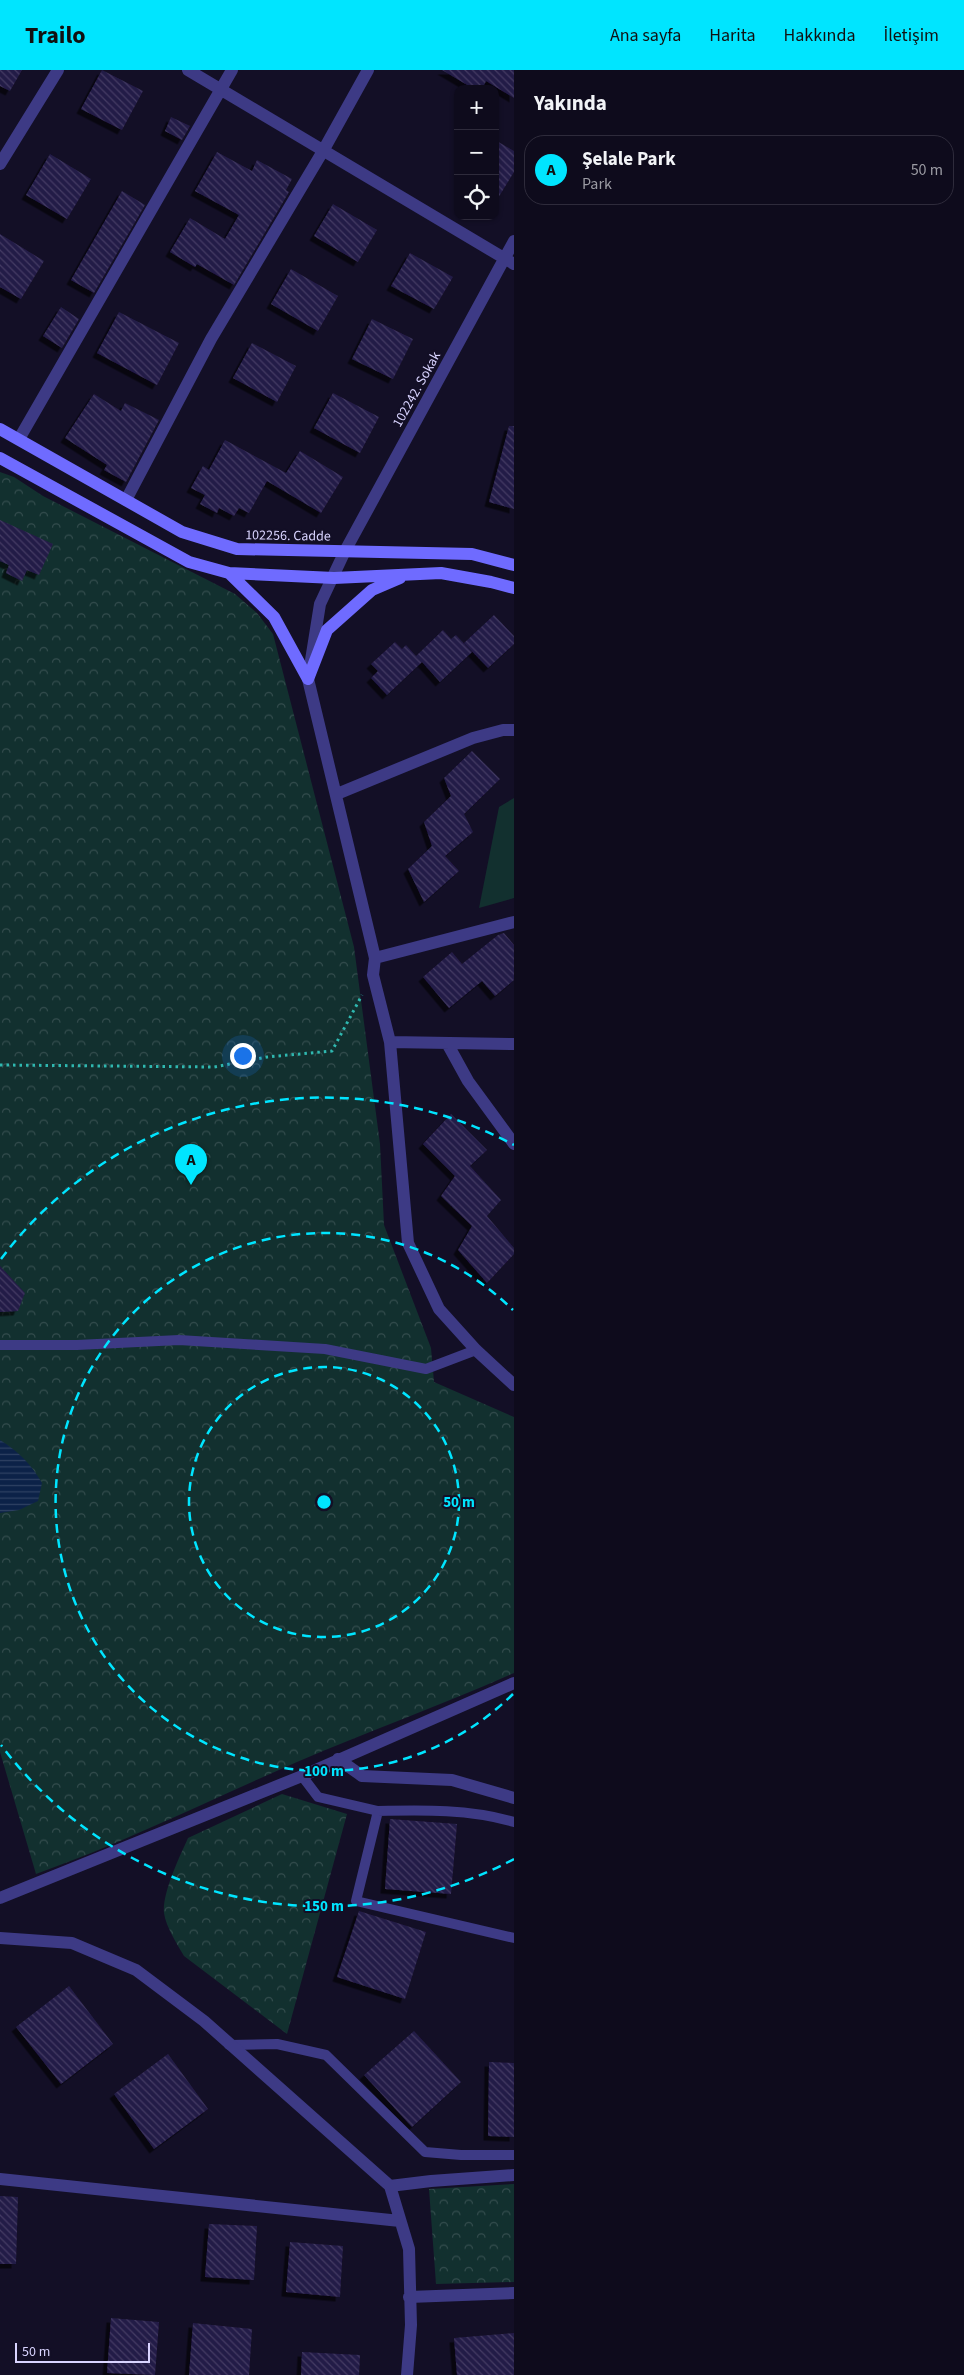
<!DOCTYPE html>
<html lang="tr">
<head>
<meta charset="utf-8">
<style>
  body { margin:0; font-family:"Source Sans 3",sans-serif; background:#1c1929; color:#f1f3f6 }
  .controls { position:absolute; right:15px; top:15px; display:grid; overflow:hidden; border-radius:10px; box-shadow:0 1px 4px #0004 }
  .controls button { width:45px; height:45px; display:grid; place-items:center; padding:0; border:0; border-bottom:1px solid #2e2b3b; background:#0e0b1c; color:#f1f3f6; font:25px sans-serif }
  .scale { position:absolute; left:15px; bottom:12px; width:135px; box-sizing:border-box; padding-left:5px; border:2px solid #d9d4ff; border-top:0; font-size:14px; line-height:18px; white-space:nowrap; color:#d9d4ff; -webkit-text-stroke:4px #130f26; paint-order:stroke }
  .you { position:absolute; left:242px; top:985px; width:18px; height:18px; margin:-12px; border:4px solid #fff; border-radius:50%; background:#1a73e8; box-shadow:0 0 0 8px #1a73e833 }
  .badge { display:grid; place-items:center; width:32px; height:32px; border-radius:50%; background:#00e5ff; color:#111; font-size:16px; font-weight:700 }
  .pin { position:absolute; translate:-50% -41px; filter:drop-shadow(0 1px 2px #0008) }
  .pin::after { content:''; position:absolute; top:26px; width:18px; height:15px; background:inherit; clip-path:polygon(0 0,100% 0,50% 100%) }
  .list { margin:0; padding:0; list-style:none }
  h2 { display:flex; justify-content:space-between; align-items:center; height:65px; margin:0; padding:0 20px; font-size:21px }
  h2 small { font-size:16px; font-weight:400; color:#9b9ba3 }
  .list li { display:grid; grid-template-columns:32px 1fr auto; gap:15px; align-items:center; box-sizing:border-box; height:70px; margin:0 10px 10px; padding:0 10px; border:1px solid #2e2b3b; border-radius:20px }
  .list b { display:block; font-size:19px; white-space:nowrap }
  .list p { margin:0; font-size:16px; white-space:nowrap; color:#9b9ba3 }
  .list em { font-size:16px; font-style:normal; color:#9b9ba3 }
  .icon { flex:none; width:28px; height:28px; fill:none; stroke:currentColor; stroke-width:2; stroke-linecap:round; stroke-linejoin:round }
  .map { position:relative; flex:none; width:514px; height:2305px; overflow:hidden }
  header { display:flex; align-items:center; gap:30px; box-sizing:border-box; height:70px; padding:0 25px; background:#00e5ff; color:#111 }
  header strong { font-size:24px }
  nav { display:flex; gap:28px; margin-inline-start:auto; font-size:18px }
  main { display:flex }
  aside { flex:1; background:#0e0b1c }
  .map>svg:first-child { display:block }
  .grass { fill:#12302f }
  .park { fill:url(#park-crowns) }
  .water { fill:url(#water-rules) }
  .building { fill:url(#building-back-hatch); filter:url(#shadow) }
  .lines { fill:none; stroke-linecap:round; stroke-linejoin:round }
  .path { stroke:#2fb8b0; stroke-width:3; stroke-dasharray:2.5 4; stroke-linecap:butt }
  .lane { stroke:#3d3a85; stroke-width:10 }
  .street { stroke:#3d3a85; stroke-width:12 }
  .secondary { stroke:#6f6bff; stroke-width:12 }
  .ring { fill:none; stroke:#00e5ff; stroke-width:2.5; stroke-dasharray:9 6 }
  .labels { text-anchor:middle; stroke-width:4; stroke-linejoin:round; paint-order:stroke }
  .street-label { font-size:14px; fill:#d9d4ff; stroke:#130f26 }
  .centre { fill:#00e5ff; stroke:#130f26; stroke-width:2.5 }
  .ring-label { font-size:15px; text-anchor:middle; font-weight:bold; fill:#00e5ff; stroke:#130f26; stroke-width:4; stroke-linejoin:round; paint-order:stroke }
</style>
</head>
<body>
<header>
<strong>Trailo</strong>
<nav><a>Ana sayfa</a><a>Harita</a><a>Hakkında</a><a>İletişim</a></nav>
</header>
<main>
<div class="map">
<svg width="514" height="2305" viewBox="0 0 514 2305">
  <defs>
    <pattern id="park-crowns" width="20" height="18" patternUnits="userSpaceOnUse" patternTransform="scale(1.25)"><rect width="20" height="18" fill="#12302f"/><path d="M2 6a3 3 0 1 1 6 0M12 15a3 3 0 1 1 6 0" fill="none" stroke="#344d4e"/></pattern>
    <pattern id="water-rules" width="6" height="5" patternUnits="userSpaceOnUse" patternTransform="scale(1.25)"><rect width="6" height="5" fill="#0c2248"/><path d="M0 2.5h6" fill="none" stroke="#2f4163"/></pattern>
    <pattern id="building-back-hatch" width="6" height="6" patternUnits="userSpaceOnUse" patternTransform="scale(1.25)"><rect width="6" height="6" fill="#241b47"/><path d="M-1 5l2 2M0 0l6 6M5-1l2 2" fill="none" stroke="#433b63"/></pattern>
    <filter id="shadow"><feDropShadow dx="-4.5" dy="4.5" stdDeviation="0" flood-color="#0009"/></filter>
  </defs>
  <rect width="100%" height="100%" fill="#130f26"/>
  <path class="grass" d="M514,728V828L479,838L499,737Z"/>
  <path class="park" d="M0,402L14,407L43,426L235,524L257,543L273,564L354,877L380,1074L384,1155L431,1278L434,1312L514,1347V1603C442,1635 369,1661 297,1692C210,1730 125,1772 36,1804L0,1682Z
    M282,1724L347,1744L287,1964L184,1886C177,1874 166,1857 164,1843C162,1823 180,1786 188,1768Z
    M514,2114V2212L436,2214L429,2119Z"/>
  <path class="water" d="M0,1370C18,1381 31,1394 42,1413L38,1431L19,1440L0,1443Z"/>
  <path class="building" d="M0,0H22L10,21L0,16Z
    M102,0L143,21L122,60L81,39Z
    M442,0H514V28L486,11L482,19H474Z
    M171,47L190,56L182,70L165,61Z
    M495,70L514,81V102L495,133Z
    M217,82L252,101L257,90L292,109L286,120L289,122L234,215L197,194L195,197L170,182L190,148L225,169L239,145L195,121Z
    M50,84L91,109L67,149L26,125Z
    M122,121L145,135L94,223L71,210Z
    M333,134L377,160L358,192L314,166Z
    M0,164L44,191L21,229L0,217Z
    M410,183L453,207L434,239L391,216Z
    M291,199L338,226L318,261L271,234Z
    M61,237L79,249L62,278L43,266Z
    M119,242L179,273L157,315L97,283Z
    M372,249L413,269L393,309L352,289Z
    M252,273L296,296L277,332L233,308Z
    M333,323L379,347L360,383L314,358Z
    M94,324L121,341L125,333L159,350L126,412L104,400L107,395L65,368Z
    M509,356H514V439L489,432Z
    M225,370L286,403L300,381L343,407L321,443L267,411L249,443L239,438L234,446L219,438L217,443L200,434L205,425L191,418L203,396L209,400Z
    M0,450L53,474L39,505L27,500L22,511L6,503L9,495L0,491Z
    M494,545L514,566V574L488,598L464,573Z
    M443,560L451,569L456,565L472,582L440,612L422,592L387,625L371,608L378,601L371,594L395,572L402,579L406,575L416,586Z
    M472,681L500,709L464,744L473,762L445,786L459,801L424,832L408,799L432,776L424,752L451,726L444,708Z
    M504,863L514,875V910L495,926L482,911L449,938L423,907L452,882L462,894L498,865Z
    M451,1044L487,1080L470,1096L501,1130L487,1146L514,1178V1184L487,1213L458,1180L472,1156L441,1126L455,1106L423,1074Z
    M0,1196L25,1223L18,1241L0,1242Z
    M390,1749L457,1754L451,1824L385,1819Z
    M359,1841L426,1862L405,1929L337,1907Z
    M69,1916L113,1974L61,2014L16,1957Z
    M414,1961L461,2012L412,2057L364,2005Z
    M168,1984L208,2039L154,2079L114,2024Z
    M489,1992L514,1993V2067L488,2066Z
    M0,2126L18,2127L16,2194H0Z
    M209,2154L257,2156L254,2210L205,2207Z
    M290,2172L343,2176L340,2227L286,2222Z
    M111,2248L159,2252L155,2305L107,2303Z
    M193,2253L252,2259L249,2305H189Z
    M514,2263V2305H457L454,2268Z
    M302,2282L360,2285L359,2305H301Z"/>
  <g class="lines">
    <path class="path" d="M0,995L214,997L267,987L332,981L362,925"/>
    <path class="lane" d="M0,1275H77L179,1270L325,1279L426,1299L476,1280
      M302,1706L318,1727L378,1741L356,1831L514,1868
      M378,1741C424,1740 470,1739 514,1752
      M229,1975L277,1974L326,1985L425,2082L461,2085H514"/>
    <path class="street" d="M188,0L514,194
      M0,94L58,0
      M514,171L345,481L320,534L308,609L375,888L373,905L390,972L514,974
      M19,369L232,0
      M126,430L211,269L323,81L368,0
      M337,724L473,668L503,660H514
      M375,888L514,852
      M390,972L408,1173L439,1239L476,1280L514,1315
      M447,973L468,1011L514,1074
      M338,1689L362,1706L452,1710L514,1728
      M0,1828L302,1706L514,1613
      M0,1868L72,1873L136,1900L204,1951L390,2116L409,2179L411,2255L407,2305
      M0,2109L400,2151
      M390,2116L431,2111L514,2105
      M409,2227L514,2223"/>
    <path class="secondary" d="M0,359L182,462L237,479L472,484L514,495
      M0,388L189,492L229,503L334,508L441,503L491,512L514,518
      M229,503L274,547L308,609
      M308,609L327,560L372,520L400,508"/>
  </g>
  <g class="ring">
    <circle cx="324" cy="1432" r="135"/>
    <path d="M513 1624A269 269 0 1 1 513 1240"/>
    <path d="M514 1789A404 404 0 0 1 1 1675M1 1189A404 404 0 0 1 514 1075"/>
  </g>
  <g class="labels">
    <g class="street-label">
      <text transform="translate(416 319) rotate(-61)" y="5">102242. Sokak</text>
      <text transform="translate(288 465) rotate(1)" y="5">102256. Cadde</text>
    </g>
  </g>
  <circle cx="324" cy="1432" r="8" class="centre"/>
  <g class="ring-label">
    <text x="459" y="1437">50 m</text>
    <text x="324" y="1706">100 m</text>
    <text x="324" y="1841">150 m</text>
  </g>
</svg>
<div class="controls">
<button>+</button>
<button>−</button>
<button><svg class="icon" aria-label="locate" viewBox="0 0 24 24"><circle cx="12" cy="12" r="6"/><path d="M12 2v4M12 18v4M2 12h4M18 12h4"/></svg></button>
</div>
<div class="scale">50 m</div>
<div class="you"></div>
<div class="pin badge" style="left:191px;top:1115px">A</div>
</div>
<aside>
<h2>Yakında<small></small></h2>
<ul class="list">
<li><span class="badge">A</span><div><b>Şelale Park</b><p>Park</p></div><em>50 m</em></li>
</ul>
</aside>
</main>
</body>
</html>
